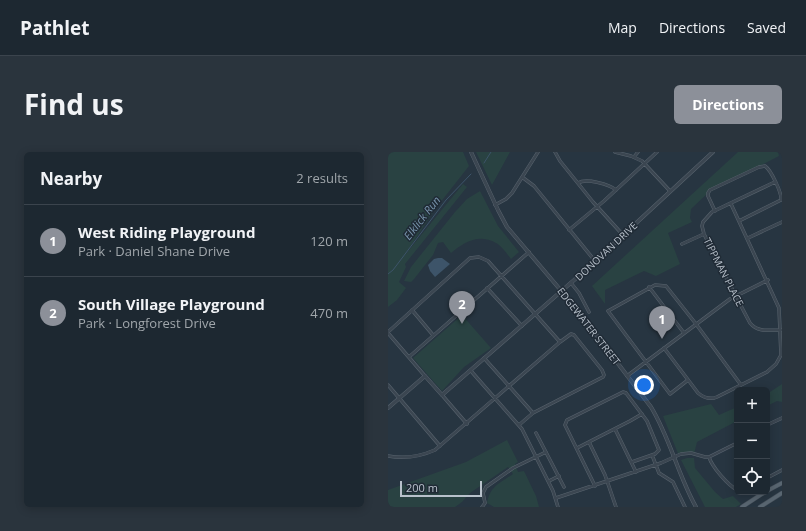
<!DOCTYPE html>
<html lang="en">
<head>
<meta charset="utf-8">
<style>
  body { margin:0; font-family:"Open Sans",sans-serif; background:#2a343d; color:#f1f3f6 }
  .controls { position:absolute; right:12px; bottom:12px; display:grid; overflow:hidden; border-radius:6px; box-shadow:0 2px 10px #0003 }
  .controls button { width:36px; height:36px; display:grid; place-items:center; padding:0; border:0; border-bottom:1px solid #3b444d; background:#1d2831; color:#f1f3f6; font:20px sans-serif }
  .scale { position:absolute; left:12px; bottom:10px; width:82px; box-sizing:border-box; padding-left:4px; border:2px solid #b8c1cb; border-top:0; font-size:11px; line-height:14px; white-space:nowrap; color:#b8c1cb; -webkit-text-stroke:3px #202b36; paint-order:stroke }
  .you { position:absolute; left:256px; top:233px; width:14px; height:14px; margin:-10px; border:3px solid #fff; border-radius:50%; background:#1a73e8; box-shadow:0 0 0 6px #1a73e833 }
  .badge { display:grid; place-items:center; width:26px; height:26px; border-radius:50%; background:#8c9099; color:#fff; font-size:13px; font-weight:700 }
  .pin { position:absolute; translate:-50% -33px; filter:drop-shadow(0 1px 2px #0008) }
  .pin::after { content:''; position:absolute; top:21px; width:14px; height:12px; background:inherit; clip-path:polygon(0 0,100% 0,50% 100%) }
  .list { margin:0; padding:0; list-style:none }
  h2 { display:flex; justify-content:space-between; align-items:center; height:52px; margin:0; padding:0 16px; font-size:17px }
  h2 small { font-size:13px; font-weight:400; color:#a0a6ab }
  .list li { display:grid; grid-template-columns:26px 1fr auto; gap:12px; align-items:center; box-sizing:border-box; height:72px; padding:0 16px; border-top:1px solid #3b444d }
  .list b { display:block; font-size:15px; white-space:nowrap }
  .list p { margin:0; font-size:13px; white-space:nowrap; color:#a0a6ab }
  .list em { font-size:13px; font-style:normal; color:#a0a6ab }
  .icon { flex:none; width:22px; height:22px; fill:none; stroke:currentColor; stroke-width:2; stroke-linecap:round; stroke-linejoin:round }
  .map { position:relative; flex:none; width:394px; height:355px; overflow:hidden; border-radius:6px }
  header { display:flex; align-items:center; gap:24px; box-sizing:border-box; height:56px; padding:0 20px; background:#1d2831; border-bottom:1px solid #3b444d }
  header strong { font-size:19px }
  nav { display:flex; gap:22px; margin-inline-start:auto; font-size:14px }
  .intro { display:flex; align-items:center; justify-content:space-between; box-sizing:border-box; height:96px; padding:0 24px }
  h1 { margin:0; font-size:28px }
  .button { padding:10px 18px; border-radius:6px; background:#8c9099; color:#fff; font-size:14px; font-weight:700 }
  main { display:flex; gap:24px; padding:0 24px }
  aside { flex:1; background:#1d2831; border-radius:6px; box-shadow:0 2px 10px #0003 }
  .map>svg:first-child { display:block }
  .green { fill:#294242 }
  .water { fill:#3d5469 }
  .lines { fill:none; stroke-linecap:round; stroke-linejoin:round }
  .stream { stroke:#3d5469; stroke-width:1 }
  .minor-casing { stroke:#59646e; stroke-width:3.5 }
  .tertiary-casing { stroke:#59646e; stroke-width:4 }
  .primary-casing { stroke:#48525d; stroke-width:4.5 }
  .minor { stroke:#3b4651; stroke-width:2.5 }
  .tertiary { stroke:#3b4651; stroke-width:3 }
  .primary { stroke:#596671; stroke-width:3.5 }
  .labels { text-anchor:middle; stroke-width:3; stroke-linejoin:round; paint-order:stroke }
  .street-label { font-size:10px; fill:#b8c1cb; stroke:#202b36 }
  .water-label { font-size:11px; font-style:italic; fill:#7995ad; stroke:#202b36 }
</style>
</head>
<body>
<header>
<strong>Pathlet</strong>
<nav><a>Map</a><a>Directions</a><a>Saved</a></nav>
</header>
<div class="intro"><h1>Find us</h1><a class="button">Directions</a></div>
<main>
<aside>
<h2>Nearby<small>2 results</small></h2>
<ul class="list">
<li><span class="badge">1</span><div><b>West Riding Playground</b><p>Park · Daniel Shane Drive</p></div><em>120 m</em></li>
<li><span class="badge">2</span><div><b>South Village Playground</b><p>Park · Longforest Drive</p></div><em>470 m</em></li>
</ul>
</aside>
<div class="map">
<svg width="394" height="355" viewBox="0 0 394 355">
  <rect width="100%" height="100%" fill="#273541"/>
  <path class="green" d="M0,0H75L81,14L48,56L16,104L75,32L79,35L17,112L18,115L11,130L18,136L9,148L0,155Z
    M88,0H122L104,33Z
    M350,0H390L391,4L320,41L303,57L302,66L304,70L280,81L292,112L268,124L256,119L217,138V152L204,134Z
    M92,39L110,74L131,100L123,107C119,102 114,94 108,91C91,81 76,90 63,101L55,90L50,91L45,103L26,127L23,130L16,129L23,115L67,60L79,47Z
    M74,163L103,196L76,215L54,239L25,206Z
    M394,232V250L389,249L379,254V242Z
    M323,252L331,263L349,255V269L309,290L306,302L291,304L275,264Z
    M119,288L130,310L127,312L130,320L136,319L148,344L151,355H106L99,351C102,334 112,331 125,322L120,315L82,341L74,350L67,355H0V338L78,310Z
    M299,306H306L307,316L327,340L335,347L345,344L353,352L348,355H317L293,308Z"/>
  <path class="water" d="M50,106H54L62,112L47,125L42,119L40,113L46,107Z"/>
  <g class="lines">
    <path class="stream" d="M96,11L103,0
      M0,122L5,118L58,48L83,22"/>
    <g class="minor-casing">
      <path id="minor" d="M167,0L172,9L205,50L235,83
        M227,0L243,4L254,9L282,39
        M246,5L250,0
        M134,25L146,34L207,109
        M387,30L324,60L315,70L314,74L316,82L331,112L362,171C370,181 382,178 393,178
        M190,31C198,26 221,32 228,38
        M107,53L118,47L124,41L150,0
        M327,59L320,44V41L322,38L371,15L377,14C383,18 394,41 393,48L351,69
        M181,78L216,49L269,0
        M360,86L394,70
        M294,92L316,82
        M183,131L191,141L201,160
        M261,135L296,181
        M99,136L134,174
        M24,158L45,183
        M0,180L82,106L91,105L100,109L172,190
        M0,181L37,224
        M276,196L310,241C316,246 322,248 329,245L379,220L388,212L393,203L391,156L343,52
        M21,205L141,100
        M96,206L145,261
        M83,219L134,277L165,339L170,355
        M239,224L342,147L380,128
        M300,228L282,242L220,159L267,133L278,134L308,172L353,233
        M0,233L52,294
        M54,243L79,272
        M379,273L394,266
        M227,277L248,320
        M148,281L176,335
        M379,288L380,293L379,298
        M201,290L217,323L228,355
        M189,296L242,269L254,262
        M264,303L271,321L285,330L297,355
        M0,304C16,307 31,305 47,298L172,190L183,182L186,183L214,218L216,223L215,225L145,261L131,273
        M321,305C324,315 340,333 349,338
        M379,326L394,318
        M161,329L171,324
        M207,334L177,273L179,268L235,240L238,241L259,269L271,298L267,302L244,310
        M168,346L273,311L293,302L303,301L317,305H321L349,291
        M94,355L97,351L95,341L98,335L125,316L158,300"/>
    </g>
    <g class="tertiary-casing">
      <path id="tertiary" d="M83,0L110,58L119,75L187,155L263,255C282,286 290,323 308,355
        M0,256L37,224L54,243L193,122L325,0"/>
    </g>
    <g class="primary-casing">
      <path id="primary" d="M379,339L394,331
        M354,355L377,340
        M372,355L394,341"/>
    </g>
    <use href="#minor" class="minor"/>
    <use href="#tertiary" class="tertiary"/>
    <use href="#primary" class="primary"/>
  </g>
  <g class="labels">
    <g class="street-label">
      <text transform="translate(218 99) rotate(-43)" y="4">DONOVAN DRIVE</text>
      <text transform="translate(336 120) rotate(63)" y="4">TIPPMAN PLACE</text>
      <text transform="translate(201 174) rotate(52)" y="4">EDGEWATER STREET</text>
    </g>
    <g class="water-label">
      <text transform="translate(34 66) rotate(-52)" y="4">Elklick Run</text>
    </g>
  </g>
</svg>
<div class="controls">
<button>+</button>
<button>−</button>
<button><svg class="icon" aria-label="locate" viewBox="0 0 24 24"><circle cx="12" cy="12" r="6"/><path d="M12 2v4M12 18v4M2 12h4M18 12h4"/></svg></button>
</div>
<div class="scale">200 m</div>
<div class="you"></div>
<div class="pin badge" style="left:274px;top:187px">1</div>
<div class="pin badge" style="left:74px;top:172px">2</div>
</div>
</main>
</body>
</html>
